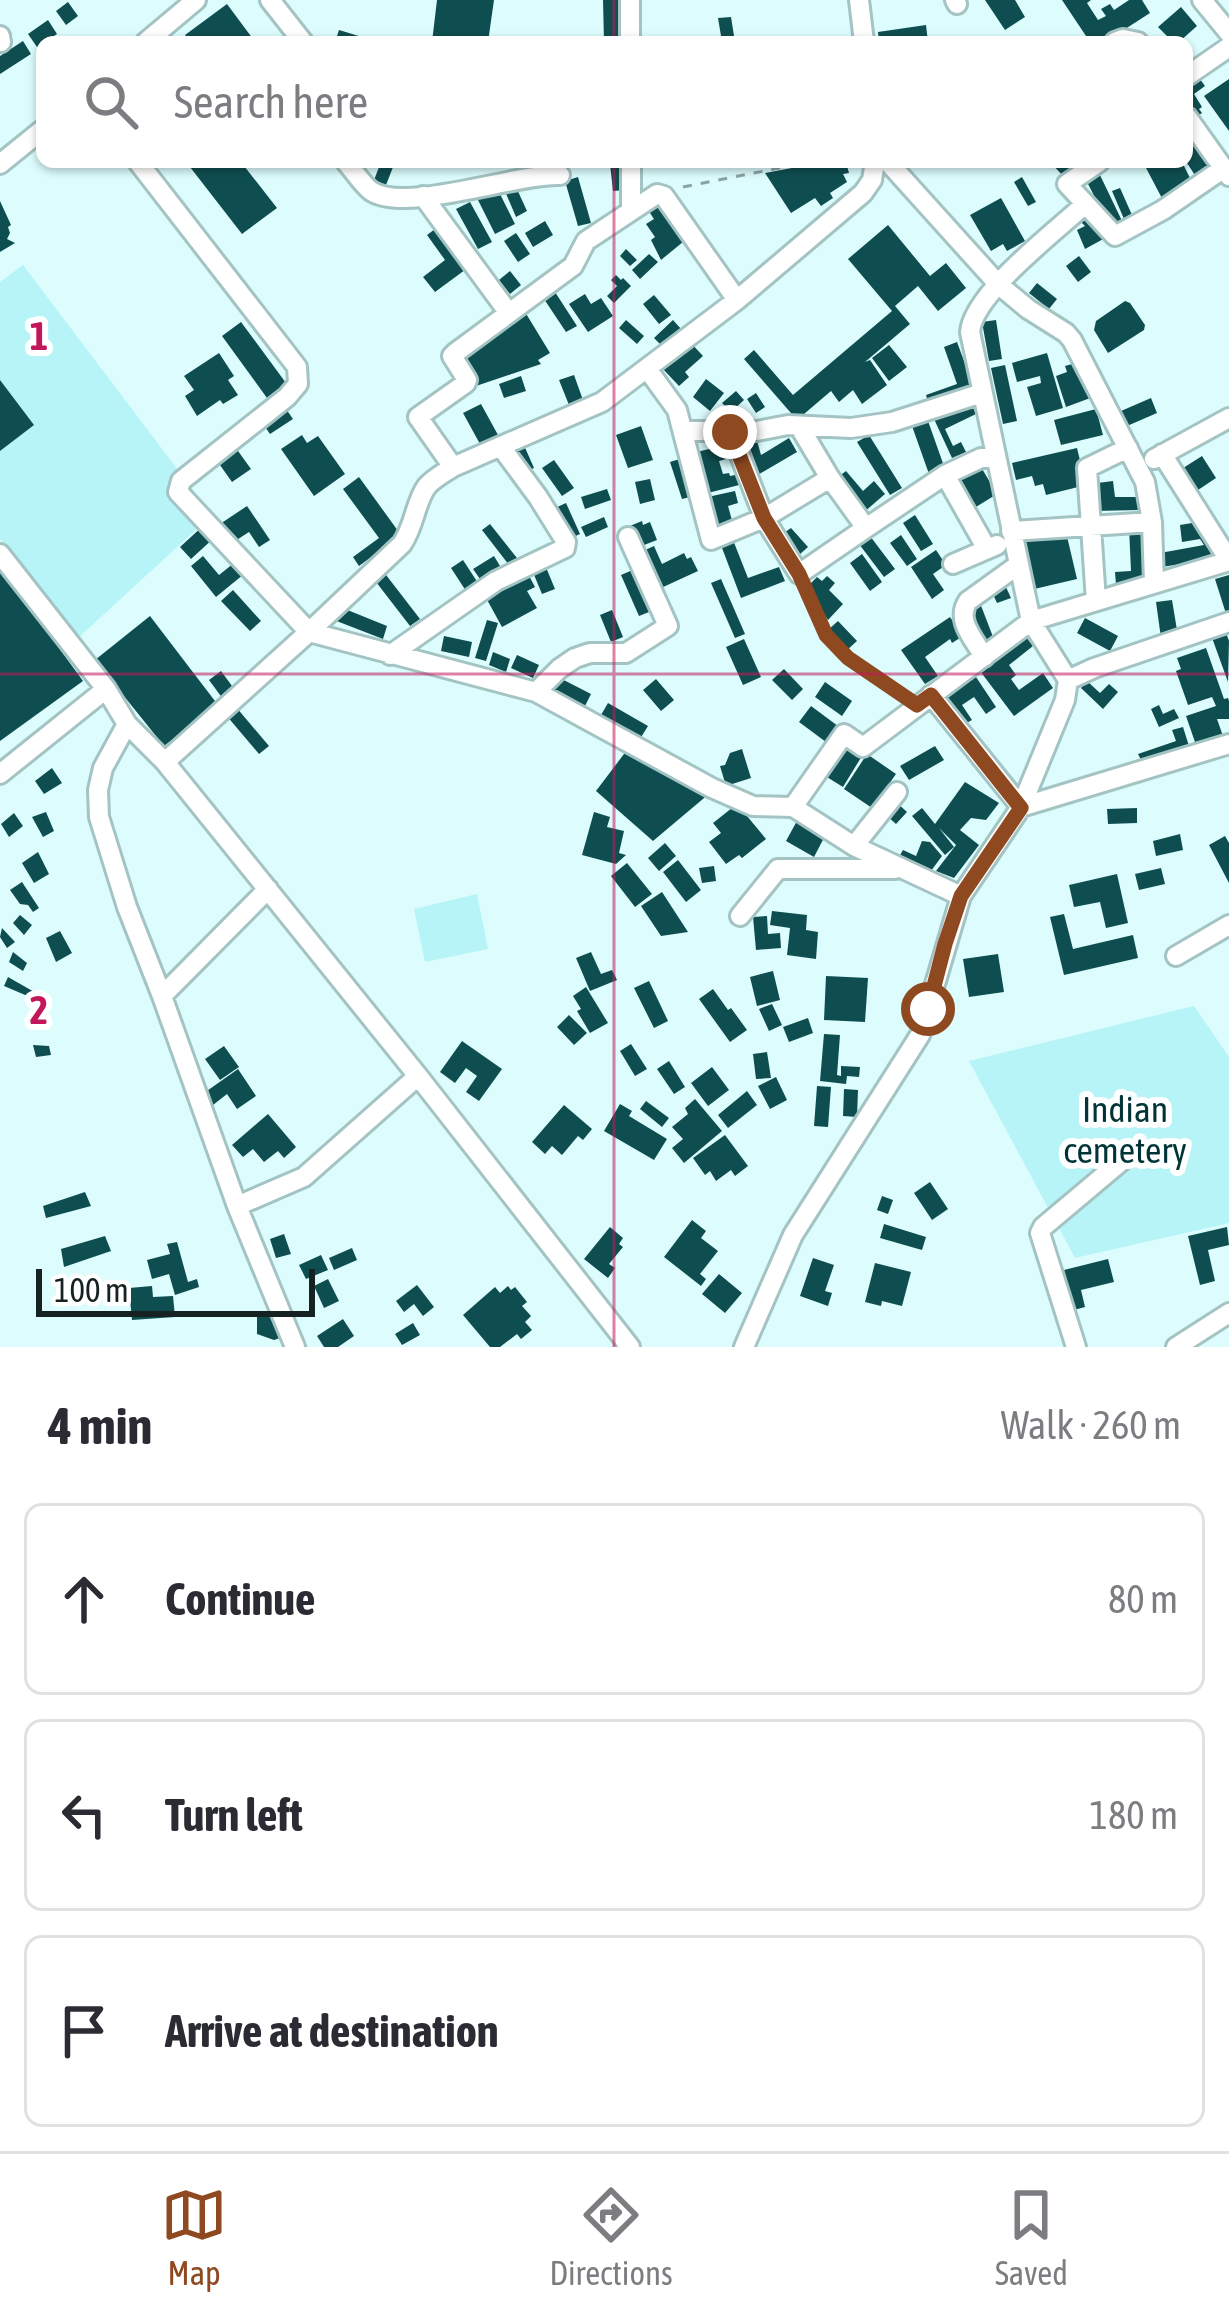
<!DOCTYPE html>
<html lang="en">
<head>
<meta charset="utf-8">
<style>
  body { margin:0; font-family:"Asap Condensed",sans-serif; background:#f2f2f3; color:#2b2b33 }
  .scale { position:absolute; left:36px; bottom:30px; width:279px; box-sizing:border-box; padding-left:12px; border:6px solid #162122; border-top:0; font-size:33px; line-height:42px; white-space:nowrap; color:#162122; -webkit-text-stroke:9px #fff; paint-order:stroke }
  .stop { position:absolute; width:36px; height:36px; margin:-27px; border:9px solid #8e4920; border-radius:50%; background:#fff }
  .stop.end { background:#8e4920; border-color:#fff; box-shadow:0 3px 12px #0008 }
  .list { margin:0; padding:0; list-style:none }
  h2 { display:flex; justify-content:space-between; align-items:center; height:156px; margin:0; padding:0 48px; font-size:51px }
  h2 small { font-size:39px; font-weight:400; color:#7c7c81 }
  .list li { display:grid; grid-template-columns:78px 1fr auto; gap:36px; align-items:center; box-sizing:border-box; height:192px; margin:0 24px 24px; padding:0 24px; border:3px solid #e1e1e2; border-radius:18px }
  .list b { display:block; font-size:45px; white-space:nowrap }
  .list em { font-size:39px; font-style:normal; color:#7c7c81 }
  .icon { flex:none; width:66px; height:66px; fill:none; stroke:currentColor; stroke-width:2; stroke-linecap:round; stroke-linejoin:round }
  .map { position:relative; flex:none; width:1229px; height:1347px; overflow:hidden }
  .search { position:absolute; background:#fff; box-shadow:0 3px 9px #0004; left:36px; right:36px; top:36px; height:132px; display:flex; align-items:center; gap:30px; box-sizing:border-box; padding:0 42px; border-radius:18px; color:#7c7c81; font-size:45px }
  .sheet { height:804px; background:#fff }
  nav { display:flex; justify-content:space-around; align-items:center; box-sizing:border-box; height:168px; border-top:3px solid #e1e1e2; background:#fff; font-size:33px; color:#7c7c81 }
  nav a { display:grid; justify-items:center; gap:6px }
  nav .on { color:#8e4920 }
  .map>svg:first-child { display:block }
  .green { fill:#b7f4f7 }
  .building { fill:#0f4e50 }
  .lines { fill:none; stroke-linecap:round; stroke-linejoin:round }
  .minor-casing { stroke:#a4c3c3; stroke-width:24 }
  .path { stroke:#8ba3a4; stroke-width:3; stroke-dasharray:9 9; stroke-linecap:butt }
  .minor { stroke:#fff; stroke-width:18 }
  .route { stroke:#8e4920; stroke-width:15 }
  .grid { fill:none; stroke:#c2185b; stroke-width:3; stroke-opacity:0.55 }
  .labels { text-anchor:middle; stroke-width:12; stroke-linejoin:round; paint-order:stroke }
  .park-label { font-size:36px; fill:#003436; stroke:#fff }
  .grid-label { font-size:39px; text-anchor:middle; font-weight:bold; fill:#c2185b; stroke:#fff; stroke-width:12; stroke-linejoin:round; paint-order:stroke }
</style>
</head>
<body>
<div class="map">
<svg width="1229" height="1347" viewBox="0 0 1229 1347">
  <rect width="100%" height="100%" fill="#dcfcfd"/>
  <path class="green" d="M23,265L212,515L77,639L0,539V282Z
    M477,894L488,949L425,962L414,909Z
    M1194,1006L1229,1057V1223L1075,1258L969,1061Z"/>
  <path class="building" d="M437,0H494L488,42H432Z
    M603,0H626L627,42H604Z
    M985,0H1015L1025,17L1005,30Z
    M1062,0H1091L1087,3L1098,20L1106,16L1101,9L1110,4L1114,10L1129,0H1142L1150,13L1105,42H1090Z
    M68,2L78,16L66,25L56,11Z
    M227,4L253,39L249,42H190L185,35Z
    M1181,7L1197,26L1179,42H1160L1167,36L1158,27Z
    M731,17L735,42H722L718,18Z
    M48,20L57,34L37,47L28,34Z
    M926,25L928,42H879L878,32Z
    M339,30L362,37L361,42H335Z
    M23,41L31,54L0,74V56Z
    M1200,79L1205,86L1194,94L1202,107L1199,109L1202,113L1196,117L1187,103V88Z
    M1229,79V131L1204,96Z
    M1190,138L1214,174L1200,183L1187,163V140Z
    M197,162H241L277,208L242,234L190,167Z
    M381,162H395L386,185L374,180Z
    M824,162H846L849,173L843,174L847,182L830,193L833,198L821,206L815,198L791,213L765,173Z
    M1050,162H1084L1065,178Z
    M1152,162H1162L1165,166L1172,162H1182L1195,188L1165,204L1145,166Z
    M622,163L626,190L613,191L610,164Z
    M1099,173L1123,223L1111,229L1086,180Z
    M578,177L591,223L578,226L565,181Z
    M1022,177L1036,202L1028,206L1014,182Z
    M516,187L527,211L516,217L504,189Z
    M497,188L515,224L495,234L477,198Z
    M1120,188L1132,215L1124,219L1112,191Z
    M660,197L689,237L661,260L651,240L655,237L646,224L654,219L646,207Z
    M1001,198L1025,241L1007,251L1003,244L991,251L970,215Z
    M0,201L11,225L8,227L10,233L7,239L15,243L0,252Z
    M470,202L492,242L478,249L456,209Z
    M1084,211L1107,237L1085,249L1077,230L1085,226L1077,218Z
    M545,221L553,235L533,247L525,233Z
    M888,225L930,276L946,263L966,288L938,311L918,286L895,306L910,324L865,362L870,360L887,385L862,404L853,390L839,402L831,391L797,420L744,359L754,350L793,395L892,311L848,259Z
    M439,226L469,267L435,292L423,277L445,260L427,235Z
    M516,233L530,254L518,262L504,241Z
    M626,249L637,260L630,266L620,256Z
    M649,254L658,262L640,279L632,270Z
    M1079,256L1091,272L1078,282L1066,266Z
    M510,271L521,285L510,294L499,280Z
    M616,275L621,280L623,278L631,286L614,303L607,296L617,286L611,280Z
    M1037,283L1057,299L1049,309L1029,293Z
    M555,292L577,326L566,332L544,299Z
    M585,294L591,304L601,298L613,316L588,332L569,304Z
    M654,295L671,315L659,324L643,304Z
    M1125,301L1130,303L1145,325L1144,330L1108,353L1094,330L1096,321Z
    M522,307L550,353L538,360L541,364L473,387L450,350Z
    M626,320L644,336L637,344L619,328Z
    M673,320L682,330L663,347L654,338Z
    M996,320L1002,359L989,361L982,322Z
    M241,322L286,383L267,398L222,336Z
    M690,342L703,356L685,372L689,377L679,386L662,368Z
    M957,342L974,388L929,405L926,395L957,384L944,347Z
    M889,345L907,367L889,381L872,358Z
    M219,353L234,376L228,380L238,395L223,404L220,400L197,416L185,396L194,390L184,376Z
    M1047,353L1063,408L1036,416L1027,387L1041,383L1040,376L1017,382L1012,363Z
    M1079,362L1093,397L1066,407L1056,376L1067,372L1065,366Z
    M1005,365L1017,421L1003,424L991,368Z
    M574,375L583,400L569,405L559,380Z
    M521,376L526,391L504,398L499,384Z
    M706,379L724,393L710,411L693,397Z
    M0,380L34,425L0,451Z
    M736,391L744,400L731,412L722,403Z
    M756,393L765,407L756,413L747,399Z
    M1151,398L1157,413L1127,426L1121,411Z
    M971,403L976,414L945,429L953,446L961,442L966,452L952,458L934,419Z
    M481,404L498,435L480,444L463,413Z
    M284,406L293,419L270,434L261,421Z
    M1096,409L1103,435L1061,445L1054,420Z
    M928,421L945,469L929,474L912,426Z
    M641,426L653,460L628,468L616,435Z
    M302,435L307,443L318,436L345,474L314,496L281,449Z
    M869,435L902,488L890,495L857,442Z
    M756,437L761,455L789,438L797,452L756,476L744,439Z
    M523,443L534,468L522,473L510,449Z
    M233,444L251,469L232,482L215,458Z
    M718,447L719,450L723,449L726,459L719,461L723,474L729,473L730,476L740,474L743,484L704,494L692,453Z
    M1077,448L1086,485L1046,495L1043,484L1035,486L1032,476L1016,480L1012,463Z
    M1202,456L1216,478L1195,492L1180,470Z
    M683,458L694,496L682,499L670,462Z
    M554,460L574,488L562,496L542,468Z
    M978,462L997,494L971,510L952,478Z
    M846,471L863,491L874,481L885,494L863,513L834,480Z
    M359,477L401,535L359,566L353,557L379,538L343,489Z
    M650,479L655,500L640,504L635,482Z
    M1113,481L1115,497H1140V510L1094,511L1090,484Z
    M607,489L611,500L585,509L581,497Z
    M735,491L738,503L728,506L733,524L710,529L703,498Z
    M566,503L580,534L567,540L553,509Z
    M247,506L270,540L259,547L249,532L232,543L220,524Z
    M915,515L933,544L921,551L903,523Z
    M604,517L608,527L586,537L581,527Z
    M642,521L643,525L650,522L657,540L639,547L630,526Z
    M1204,521L1218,558L1162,567L1160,553L1204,545L1200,539L1182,542L1180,525Z
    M490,524L517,558L509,565L482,530Z
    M204,525L215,537L191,559L180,547Z
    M1129,527H1141L1144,584L1116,585L1115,572L1131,571Z
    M791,528L808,547L799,555L778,537Z
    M1066,532L1077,579L1030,590L1019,543Z
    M731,535L748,578L779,567L785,581L741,598L719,540Z
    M901,535L917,559L907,566L890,543Z
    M870,536L895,569L884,577L859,544Z
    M654,546L662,564L684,553L687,559L691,557L698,571L661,588L643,551Z
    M936,550L946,565L933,574L944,590L932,599L911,567Z
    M862,554L882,582L870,591L850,563Z
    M203,556L219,575L234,563L244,574L216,597L191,566Z
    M494,556L500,566L480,579L473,569Z
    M463,560L478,583L466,591L451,568Z
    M545,565L555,589L542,594L532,570Z
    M0,567L83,681L0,741Z
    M635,569L654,610L639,616L621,575Z
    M383,571L420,619L410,626L373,578Z
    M527,572L535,587L527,591L537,608L502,627L485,596Z
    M1229,575V620H1228L1215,579Z
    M827,576L835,583L829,590L843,604L828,620L807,587L817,577L822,581Z
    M721,579L745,634L735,638L711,583Z
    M1005,585L1011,598L997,603L991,590Z
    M233,590L261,621L250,631L221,601Z
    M1172,600L1178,636L1161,638L1156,602Z
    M980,603L995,642L982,647L967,607Z
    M345,609L387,626L383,639L334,620Z
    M612,610L623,637L611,642L600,615Z
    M150,616L218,705L164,746L95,660Z
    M950,617L963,636L952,643L950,639L925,657L938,676L925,684L901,650Z
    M1085,618L1118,636L1110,651L1077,633Z
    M487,620L498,623L486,661L475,658Z
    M838,621L857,641L846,651L828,630Z
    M1225,630L1229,641L1228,682L1211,635Z
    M1022,632L1033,646L1009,665L1016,675L1011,679L1019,690L1043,673L1053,688L1014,716L977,667Z
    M444,636L472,642L469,657L441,651Z
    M744,639L761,677L743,685L726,647Z
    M1206,648L1224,699L1228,698L1229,701V719H1217L1223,736L1196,745L1186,716L1216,706L1212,697L1188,705L1176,671L1181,669L1177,658Z
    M493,652L510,659L506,672L489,665Z
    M517,655L539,665L533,678L511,668Z
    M784,669L803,689L792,700L772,680Z
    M221,671L235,690L223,699L209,680Z
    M556,676L591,694L584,708L549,691Z
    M976,677L996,707L986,714L974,697L962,705L972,720L961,726L943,699Z
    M656,679L674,700L661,711L643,690Z
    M1087,681L1100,693L1109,684L1118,692L1103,709L1081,688Z
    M825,682L852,701L842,716L815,697Z
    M608,703L648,726L640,739L601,715Z
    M1159,705L1163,714L1174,709L1179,718L1159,727L1151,709Z
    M811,706L842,729L830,745L799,722Z
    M236,707L269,746L259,754L226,715Z
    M1183,727L1189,746L1142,762L1138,754L1176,741L1172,730Z
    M845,739L865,751L843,787L822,774Z
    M935,746L944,760L909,780L900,766Z
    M742,749L751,778L726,786L720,766L725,765L730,753Z
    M627,750L710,793L653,841L596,791Z
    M867,754L896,774L872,808L844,789Z
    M52,768L62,783L44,794L35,781Z
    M965,782L999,803L986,820L971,818L960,830L979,845L954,878L936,871L956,845L939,828L954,847L945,855L912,816L922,808L935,824Z
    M896,802L907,812L896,824L886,815Z
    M737,804L766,839L742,858L739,855L726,864L709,842L721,833L713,823Z
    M1137,808V823L1108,824L1107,809Z
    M46,812L54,831L43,837L32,817Z
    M594,812L610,817L607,827L624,831L619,853L626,855L616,864L582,855Z
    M14,813L23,826L9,837L1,824Z
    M798,819L826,834L814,857L786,841Z
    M1180,834L1183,850L1156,856L1153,841Z
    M1225,836L1229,843V883L1209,845Z
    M922,841L930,842L942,856L931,871L899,857L903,850L916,856Z
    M665,843L676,856L659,871L648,858Z
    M38,852L49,874L34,883L22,863Z
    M678,860L701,890L686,902L663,872Z
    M627,863L652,894L635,907L611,876Z
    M714,866L716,881L702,883L699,868Z
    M1161,868L1165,884L1139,890L1135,874Z
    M1117,874L1128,923L1106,928L1100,902L1074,907L1069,885Z
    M22,882L39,908L33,912L28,905L20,904L10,890Z
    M662,892L688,932L661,936L641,906Z
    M772,911L807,915L806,930L818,932L816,959L787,955L790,928L770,925Z
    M1064,914L1073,949L1133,935L1138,958L1064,975L1050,917Z
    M20,915L32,925L24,935L13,923Z
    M767,916L768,934L780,933L781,948L756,950L753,917Z
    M2,928L15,942L7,948L0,937Z
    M60,931L72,953L56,962L46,938Z
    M13,952L27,963L23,971L9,962Z
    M591,952L601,974L612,970L617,980L590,991L576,958Z
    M998,954L1004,992L969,997L963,959Z
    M773,971L780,1000L757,1006L750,977Z
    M826,976L868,978L865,1022L824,1020Z
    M8,977L36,993L37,1000L4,986Z
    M649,981L668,1021L654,1028L634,988Z
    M586,987L608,1023L590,1033L577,1011L581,1009L573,996Z
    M713,989L728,1010L731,1008L747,1030L730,1042L699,999Z
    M772,1004L782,1025L769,1031L759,1009Z
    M569,1015L587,1033L574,1045L557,1027Z
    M808,1018L813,1033L789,1042L783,1027Z
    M824,1034L840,1035L837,1075L841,1076V1066L860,1067L859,1077L847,1076L846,1084L820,1081Z
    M462,1041L502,1069L479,1101L466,1092L477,1076L466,1068L455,1083L440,1072Z
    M631,1044L647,1069L635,1076L620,1051Z
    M33,1045L49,1046L51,1055L36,1057Z
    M224,1046L239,1067L220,1080L205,1059Z
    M767,1052L771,1078L756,1079L753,1054Z
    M669,1061L685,1087L674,1094L657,1069Z
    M712,1067L729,1090L708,1106L691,1083Z
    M238,1069L256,1096L237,1109L227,1094L213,1105L204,1093Z
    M776,1077L787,1100L770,1109L758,1086Z
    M817,1086L831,1087L828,1127L814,1126Z
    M844,1089L858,1090L857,1117L843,1116Z
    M747,1091L757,1105L728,1128L718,1115Z
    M695,1099L722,1131L684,1163L672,1148L683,1139L672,1127L688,1114L685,1108Z
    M646,1101L669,1118L662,1127L640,1109Z
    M620,1104L632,1111L629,1116L667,1139L654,1160L604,1131Z
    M564,1105L592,1129L583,1140L578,1136L562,1155L552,1146L545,1154L532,1142Z
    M268,1114L296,1147L284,1158L278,1151L264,1162L253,1149L243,1157L232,1145Z
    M725,1135L748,1166L735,1176L731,1170L716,1181L710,1171L705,1175L693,1158Z
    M930,1182L948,1209L932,1220L914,1193Z
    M85,1192L91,1206L46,1218L43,1206Z
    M882,1196L893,1200L888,1214L877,1210Z
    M692,1220L706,1231L701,1238L718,1251L700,1274L706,1279L701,1286L664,1257Z
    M884,1224L926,1237L922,1250L880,1238Z
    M610,1227L623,1238L619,1244L623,1247L609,1264L615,1268L608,1278L584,1259Z
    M1227,1227L1229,1245L1208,1250L1215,1281L1200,1285L1188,1236Z
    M284,1234L291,1254L276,1258L270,1239Z
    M105,1236L111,1251L64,1267L61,1249Z
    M177,1242L188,1282L197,1279L199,1287L175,1295L169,1274L152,1279L147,1260L170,1254L167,1244Z
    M352,1248L357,1260L334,1270L329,1258Z
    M321,1255L328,1270L306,1279L299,1265Z
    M813,1258L834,1265L825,1291L832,1293L828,1306L800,1296Z
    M1108,1259L1114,1282L1081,1290L1085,1307L1074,1310L1064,1270Z
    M875,1263L911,1272L902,1306L882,1301L881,1306L865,1302Z
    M719,1274L742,1293L725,1313L702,1294Z
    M328,1279L339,1301L324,1308L314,1286Z
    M417,1285L434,1307L423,1316L414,1304L404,1312L396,1301Z
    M152,1286L153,1297L173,1296L175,1317L132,1320L129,1288Z
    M508,1286L511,1290L515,1287L527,1302L522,1306L531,1316L525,1322L532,1330L521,1339L517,1334L500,1347H490L463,1315L495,1287L500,1293Z
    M257,1315L271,1316L283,1337L274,1340L257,1334Z
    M343,1319L354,1336L338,1347H324L317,1336Z
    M413,1323L420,1335L402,1345L395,1334Z"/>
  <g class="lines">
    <g class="minor-casing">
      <path id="minor" d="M270,0L303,42
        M630,0V42
        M859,0L864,42
        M955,0L957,4
        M1202,0L1229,33
        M0,36L1,42
        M146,42L196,0
        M1115,42L1123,39L1138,42
        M1187,76L1229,47
        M1187,117L1229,176
        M138,162L297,367L298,384L287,397L181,481L178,492L309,632L402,544C415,525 415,502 427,486C434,478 444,473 453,467L602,402L737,300L863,193L872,180L875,162
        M346,162C354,171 362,184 371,191C405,214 518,173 560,175
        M631,162V210
        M888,162L998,284L1028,309L1066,333L1072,340L1145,482L1152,522L1154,583
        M1099,162L1067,184L1115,236L1163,210L1224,168
        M0,164L42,130
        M423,196L508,312
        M648,370L677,410L711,540L764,518L830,478
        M799,426L830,478L866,528L945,475L987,549
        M684,431H757L788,425L851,428L892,422L982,393
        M731,432L764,518L799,574L866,528
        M1162,454L1229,560
        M1154,459L1229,418
        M453,467L418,417L466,383L467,380L452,356L455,353L573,266L586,241L657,194L664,196L737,300
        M945,475L981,458H996
        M1011,531L1152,522
        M0,554L106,689L127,724L165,762L418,1076L630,1347
        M953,564L997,545
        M1096,601L1087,468L1128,448
        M390,655L496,581L565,548L566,542L538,497L501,447
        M984,657C974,639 955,620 968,601L1018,565
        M1068,680L1094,668L1229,622
        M536,692L559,669L575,658L590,653H626L668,626L628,537
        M931,695L1021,807L1229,744
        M127,724L103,768L98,790L99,817L127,907L162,996L237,1206L295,1347
        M165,762L309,632L536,692L712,788L753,806L793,807L854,846L961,896
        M0,774L106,689
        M793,807L844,734L863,747L1031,621L1229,561
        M854,846L897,792
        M740,916L778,869H895
        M1176,956L1229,925
        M162,996L268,889
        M237,1206L304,1177L418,1076
        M744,1347L793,1235L920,1035L961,896L1021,807L1065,700L1068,680L1031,621L970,332C973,294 1055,232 1084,205
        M1076,1347L1040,1233L1043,1227L1125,1158
        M1176,1347L1229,1313"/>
    </g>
    <path class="path" d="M683,187L810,162
      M805,589C828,651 850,657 901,693"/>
    <use href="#minor" class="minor"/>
  </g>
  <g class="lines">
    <path class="route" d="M730,432L764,518L799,574L826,635L848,658L917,705L931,695L1021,808L961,896L945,944L928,1009"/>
  </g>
  <path class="grid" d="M614,0V42M614,162V1347M0,674H1229"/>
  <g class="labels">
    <g class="park-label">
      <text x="1125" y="1122">Indian<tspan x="1125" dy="41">cemetery</tspan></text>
    </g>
  </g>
  <g class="grid-label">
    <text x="39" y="350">1</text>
    <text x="39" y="1024">2</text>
  </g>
</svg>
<div class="scale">100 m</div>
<div class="stop" style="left:928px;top:1009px"></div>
<div class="stop end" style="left:730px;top:432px"></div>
<div class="search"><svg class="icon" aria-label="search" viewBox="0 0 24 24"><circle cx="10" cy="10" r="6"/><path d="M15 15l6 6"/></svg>Search here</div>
</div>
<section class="sheet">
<h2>4 min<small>Walk · 260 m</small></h2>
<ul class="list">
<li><svg class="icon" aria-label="ahead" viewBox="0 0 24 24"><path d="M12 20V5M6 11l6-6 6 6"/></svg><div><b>Continue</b></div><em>80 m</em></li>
<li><svg class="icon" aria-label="left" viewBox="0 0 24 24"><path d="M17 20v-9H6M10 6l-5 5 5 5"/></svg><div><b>Turn left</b></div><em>180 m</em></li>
<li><svg class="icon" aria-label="arrive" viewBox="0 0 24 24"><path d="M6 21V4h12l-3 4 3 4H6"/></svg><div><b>Arrive at destination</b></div></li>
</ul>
</section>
<nav>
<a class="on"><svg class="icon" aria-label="map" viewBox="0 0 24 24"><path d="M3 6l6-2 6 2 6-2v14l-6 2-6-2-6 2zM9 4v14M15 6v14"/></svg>Map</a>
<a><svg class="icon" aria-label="directions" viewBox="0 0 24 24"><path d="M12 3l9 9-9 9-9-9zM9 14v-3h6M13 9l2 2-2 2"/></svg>Directions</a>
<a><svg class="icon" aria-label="saved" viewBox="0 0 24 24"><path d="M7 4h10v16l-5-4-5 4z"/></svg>Saved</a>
</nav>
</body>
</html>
